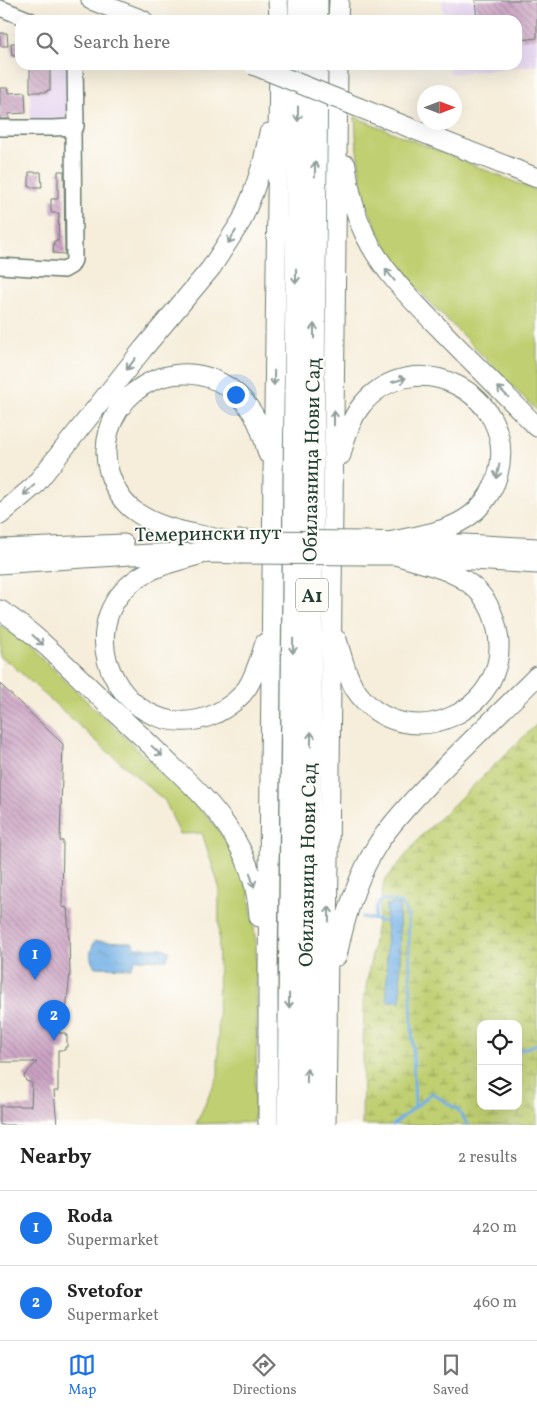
<!DOCTYPE html>
<html lang="en">
<head>
<meta charset="utf-8">
<style>
  body { margin:0; font-family:Vollkorn,serif; background:#f6f6f6; color:#222 }
  .controls { position:absolute; right:15px; bottom:15px; display:grid; overflow:hidden; border-radius:10px; box-shadow:0 5px 20px #0002 }
  .controls button { width:45px; height:45px; display:grid; place-items:center; padding:0; border:0; border-bottom:1px solid #e0e0e0; background:#fff; color:#222; font:25px sans-serif }
  .compass { position:absolute; left:417px; top:85px; width:45px; height:45px; border-radius:50%; background:#fff; box-shadow:0 5px 20px #0002; rotate:90deg }
  .you { position:absolute; left:235px; top:394px; width:18px; height:18px; margin:-12px; border:4px solid #fff; border-radius:50%; background:#1a73e8; box-shadow:0 0 0 8px #1a73e833 }
  .badge { display:grid; place-items:center; width:32px; height:32px; border-radius:50%; background:#1a73e8; color:#fff; font-size:16px; font-weight:700 }
  .pin { position:absolute; translate:-50% -41px; filter:drop-shadow(0 1px 2px #0008) }
  .pin::after { content:''; position:absolute; top:26px; width:18px; height:15px; background:inherit; clip-path:polygon(0 0,100% 0,50% 100%) }
  .list { margin:0; padding:0; list-style:none }
  h2 { display:flex; justify-content:space-between; align-items:center; height:65px; margin:0; padding:0 20px; font-size:21px }
  h2 small { font-size:16px; font-weight:400; color:#767676 }
  .list li { display:grid; grid-template-columns:32px 1fr auto; gap:15px; align-items:center; box-sizing:border-box; height:75px; padding:0 20px; border-top:1px solid #e0e0e0 }
  .list b { display:block; font-size:19px; white-space:nowrap }
  .list p { margin:0; font-size:16px; white-space:nowrap; color:#767676 }
  .list em { font-size:16px; font-style:normal; color:#767676 }
  .icon { flex:none; width:28px; height:28px; fill:none; stroke:currentColor; stroke-width:2; stroke-linecap:round; stroke-linejoin:round }
  .map { position:relative; flex:none; width:537px; height:1125px; overflow:hidden }
  .search { position:absolute; background:#fff; box-shadow:0 5px 20px #0002; left:15px; right:15px; top:15px; height:55px; display:flex; align-items:center; gap:12px; box-sizing:border-box; padding:0 18px; border-radius:15px; color:#767676; font-size:19px }
  .sheet { height:215px; background:#fff }
  nav { display:flex; justify-content:space-around; align-items:center; box-sizing:border-box; height:70px; border-top:1px solid #e0e0e0; background:#fff; font-size:14px; color:#767676 }
  nav a { display:grid; justify-items:center; gap:2px }
  nav .on { color:#1a73e8 }
  .map>svg:first-child { display:block }
  .built { fill:#e5d3f1 }
  .grass { fill:#c0cf71; stroke:#708652 }
  .wetland { fill:url(#wetland-marsh); stroke:#708652; fill-rule:evenodd }
  .water { fill:url(#water-ripples); stroke:#4a778d }
  .lines { fill:none; stroke-linecap:round; stroke-linejoin:round }
  .stream { stroke:#75b1e6; stroke-width:3 }
  .building { fill:url(#building-back-hatch) }
  .minor-casing { stroke:#6a7b6e; stroke-width:18 }
  .major-casing { stroke:#6a7b6e; stroke-width:21 }
  .highway-casing { stroke:#6a7b6e; stroke-width:24 }
  .minor { stroke:#fff; stroke-width:15 }
  .major { stroke:#fff; stroke-width:19 }
  .highway { stroke:#fff; stroke-width:21 }
  .major-bridge-casing { stroke:#6a7b6e; stroke-width:21; stroke-linecap:butt }
  .major-bridge { stroke:#fff; stroke-width:19 }
  .oneway { stroke:#8f9e9a }
  .labels { text-anchor:middle; stroke-width:4; stroke-linejoin:round; paint-order:stroke }
  .shield { fill:#fdfcf7; stroke:#62766e; stroke-width:1 }
  .shield-label { font-size:19px; font-weight:bold; fill:#1f3d34 }
  .street-label { font-size:20px; fill:#1f3d34; stroke:#fdfcf7 }
</style>
</head>
<body>
<div class="map">
<svg width="537" height="1125" viewBox="0 0 537 1125">
  <defs>
    <pattern id="wetland-marsh" width="20" height="14" patternUnits="userSpaceOnUse" patternTransform="scale(1.25)"><rect width="20" height="14" fill="#c0cf71"/><path d="M1 5h8M5 5V1M11 12h8M15 12V8" fill="none" stroke="#9ba95e"/></pattern>
    <pattern id="water-ripples" width="26" height="14" patternUnits="userSpaceOnUse" patternTransform="scale(1.25)"><rect width="26" height="14" fill="#75b1e6"/><path d="M2 4q2-2 4 0t4 0M15 11q2-2 4 0t4 0" fill="none" stroke="#5f91bb"/></pattern>
    <pattern id="building-back-hatch" width="6" height="6" patternUnits="userSpaceOnUse" patternTransform="scale(1.25)"><rect width="6" height="6" fill="#cca3c4"/><path d="M-1 5l2 2M0 0l6 6M5-1l2 2" fill="none" stroke="#a586a0"/></pattern>
  </defs>
  <rect width="100%" height="100%" fill="#fdfcf7"/>
  <filter id="ink" filterUnits="userSpaceOnUse"><feTurbulence type="fractalNoise" baseFrequency=".02" numOctaves="2"/><feDisplacementMap in="SourceGraphic" scale="10" xChannelSelector="R" yChannelSelector="G"/><feConvolveMatrix kernelMatrix="1 2 1 2 8 2 1 2 1" color-interpolation-filters="sRGB"/></filter>
  <filter id="wash" filterUnits="userSpaceOnUse"><feTurbulence type="fractalNoise" baseFrequency=".0096" numOctaves="4" result="noise"/><feDisplacementMap in="SourceGraphic" scale="20" xChannelSelector="R" yChannelSelector="G"/><feGaussianBlur stdDeviation="1.12" result="paint"/><feColorMatrix in="noise" values="0 0 0 0 0 0 0 0 0 0 0 0 0 0 0 0 0 1.4 0 .05"/><feComposite in="paint" operator="in"/></filter>
  <g filter="url(#wash)">
    <rect width="100%" height="100%" fill="#f6edda"/>
    <path class="built" d="M442,0H537V65L450,74L449,65H517V20H444Z
      M29,65H72L74,125L31,126Z"/>
    <path class="grass" d="M355,117L537,191V411L414,286L391,257L376,227L364,199L357,151Z
      M0,625L25,642L207,816L231,846L248,885L256,944L257,1036L254,1122L196,1124L218,1076L219,886L202,833L180,834L165,801L104,748L10,663L0,657Z"/>
    <path class="wetland" d="M537,724V1125H362L364,1000L384,882L423,834ZM481,1024H518V1106H481Z"/>
    <path class="water" d="M399,904L401,1001H387L386,905Z
      M95,941L132,942L136,948H163L169,951V954L167,959L163,960L136,959L131,968L95,967C88,959 90,949 95,941Z"/>
    <g class="lines">
      <path class="stream" d="M362,917L386,922
        M374,919L377,905L382,900C399,901 403,901 408,918L415,1107
        M518,1051L537,1044
        M393,1125L432,1093L458,1110L468,1125"/>
    </g>
    <g id="blocks">
      <path class="building" d="M475,0H537V38L521,40L519,20H477Z
        M0,33H7L8,46H0Z
        M11,43H20V56H12Z
        M30,65H50V90H47V92H30Z
        M0,88H9V93L25,92L26,113L9,114V119H0Z
        M58,171H64L65,254L53,253L54,241H58L59,213H51V199H58Z
        M29,172H41L42,187H29Z
        M0,684L63,744L60,841H63L62,907L67,908L69,934L70,973L66,1011H59V1033H65V1035H67V1047H65V1050H58V1091H54L57,1125H0V1106H31L32,1083L26,1081L24,1076L37,1062H0Z"/>
    </g>
  </g>
  <g filter="url(#ink)">
    <use href="#blocks" fill-opacity="0" stroke="#6a7b6e" stroke-width="1"/>
    <g class="lines">
      <g class="minor-casing">
        <path id="minor" d="M0,8L30,20
          M0,128H53L73,127L76,126L75,65
          M0,266L64,270L71,266L74,260L73,127"/>
      </g>
      <g class="major-casing">
        <path id="major" d="M91,0L143,20
          M278,0L279,20
          M338,20L339,0
          M360,108L537,178
          M346,165C349,190 354,212 365,235C384,274 416,304 446,335C476,366 507,396 537,427
          M341,455C345,438 350,420 361,406C413,340 519,394 498,474C493,492 481,509 465,519C443,533 414,536 389,542
          M0,515L34,486L143,349L211,268L242,220L253,193L263,162L269,133
          M223,540C194,533 161,530 136,512C122,503 114,488 109,472C105,459 105,445 109,431C129,365 215,353 252,412C260,424 264,440 268,454
          M365,541L464,544L537,548
          M0,549L124,544
          M209,552C184,560 156,564 135,580C62,636 132,751 215,714C227,708 239,700 247,688C256,674 260,658 265,643
          M365,555H395L537,564
          M0,564C79,559 159,550 239,554
          M0,610C40,636 76,675 111,708C132,727 152,746 172,766C192,785 212,804 228,828C246,854 257,885 259,917
          M337,640C342,656 346,675 355,689C404,763 519,709 496,625C492,609 483,594 470,584C449,568 420,563 395,555
          M337,956C345,916 357,876 379,842C394,820 413,800 431,781C466,745 502,711 537,676
          M268,1125V973L273,476L279,65
          M326,1125L338,65"/>
      </g>
      <g class="highway-casing">
        <path id="highway" d="M317,0V20
          M299,20V0
          M288,1125L298,65
          M307,1125L317,65"/>
      </g>
      <use href="#minor" class="minor"/>
      <use href="#major" class="major"/>
      <use href="#highway" class="highway"/>
      <g class="major-bridge-casing">
        <path id="major-bridge" d="M253,65L360,108
          M237,540L365,541
          M239,554L365,555"/>
      </g>
      <use href="#major-bridge" class="major-bridge"/>
    </g>
    <defs><path id="oneway-shaft" d="M-6 0H5M1.5-3L5.5 0L1.5 3" fill="none" stroke-width="1.6" stroke-linecap="round" stroke-linejoin="round" transform="scale(1.25)"/></defs>
    <g class="oneway">
      <use href="#oneway-shaft" transform="translate(298 114) rotate(90)"/>
      <use href="#oneway-shaft" transform="translate(315 169) rotate(-89)"/>
      <use href="#oneway-shaft" transform="translate(232 237) rotate(121)"/>
      <use href="#oneway-shaft" transform="translate(390 275) rotate(-129)"/>
      <use href="#oneway-shaft" transform="translate(296 276) rotate(90)"/>
      <use href="#oneway-shaft" transform="translate(314 331) rotate(-90)"/>
      <use href="#oneway-shaft" transform="translate(131 364) rotate(128)"/>
      <use href="#oneway-shaft" transform="translate(274 378) rotate(91)"/>
      <use href="#oneway-shaft" transform="translate(399 380) rotate(-17)"/>
      <use href="#oneway-shaft" transform="translate(503 392) rotate(-135)"/>
      <use href="#oneway-shaft" transform="translate(334 418) rotate(-90)"/>
      <use href="#oneway-shaft" transform="translate(498 471) rotate(102)"/>
      <use href="#oneway-shaft" transform="translate(29 490) rotate(137)"/>
      <use href="#oneway-shaft" transform="translate(38 640) rotate(42)"/>
      <use href="#oneway-shaft" transform="translate(293 646) rotate(91)"/>
      <use href="#oneway-shaft" transform="translate(311 739) rotate(-89)"/>
      <use href="#oneway-shaft" transform="translate(157 751) rotate(43)"/>
      <use href="#oneway-shaft" transform="translate(252 880) rotate(74)"/>
      <use href="#oneway-shaft" transform="translate(329 914) rotate(-89)"/>
      <use href="#oneway-shaft" transform="translate(289 1001) rotate(91)"/>
      <use href="#oneway-shaft" transform="translate(307 1076) rotate(-89)"/>
    </g>
  </g>
  <g class="labels">
    <rect class="shield" x="296" y="578.5" width="32" height="33" rx="4"/>
    <g class="shield-label">
      <text x="312" y="602">A1</text>
    </g>
    <g class="street-label">
      <text transform="translate(311 460) rotate(-89)" y="7">Обилазница Нови Сад</text>
      <text transform="translate(208 533) rotate(-1)" y="7">Темерински пут</text>
      <text transform="translate(307 865) rotate(-89)" y="7">Обилазница Нови Сад</text>
    </g>
  </g>
</svg>
<div class="controls">
<button><svg class="icon" aria-label="locate" viewBox="0 0 24 24"><circle cx="12" cy="12" r="6"/><path d="M12 2v4M12 18v4M2 12h4M18 12h4"/></svg></button>
<button><svg class="icon" aria-label="layers" viewBox="0 0 24 24"><path d="M12 4l9 5-9 5-9-5zM3 14l9 5 9-5"/></svg></button>
</div>
<svg class="compass" viewBox="-18 -18 36 36"><path d="M0-13l5 13h-10z" fill="#e53935"/><path d="M0 13l5-13h-10z" fill="#767676"/></svg>
<div class="you"></div>
<div class="pin badge" style="left:35px;top:980px">1</div>
<div class="pin badge" style="left:54px;top:1041px">2</div>
<div class="search"><svg class="icon" aria-label="search" viewBox="0 0 24 24"><circle cx="10" cy="10" r="6"/><path d="M15 15l6 6"/></svg>Search here</div>
</div>
<section class="sheet">
<h2>Nearby<small>2 results</small></h2>
<ul class="list">
<li><span class="badge">1</span><div><b>Roda</b><p>Supermarket</p></div><em>420 m</em></li>
<li><span class="badge">2</span><div><b>Svetofor</b><p>Supermarket</p></div><em>460 m</em></li>
</ul>
</section>
<nav>
<a class="on"><svg class="icon" aria-label="map" viewBox="0 0 24 24"><path d="M3 6l6-2 6 2 6-2v14l-6 2-6-2-6 2zM9 4v14M15 6v14"/></svg>Map</a>
<a><svg class="icon" aria-label="directions" viewBox="0 0 24 24"><path d="M12 3l9 9-9 9-9-9zM9 14v-3h6M13 9l2 2-2 2"/></svg>Directions</a>
<a><svg class="icon" aria-label="saved" viewBox="0 0 24 24"><path d="M7 4h10v16l-5-4-5 4z"/></svg>Saved</a>
</nav>
</body>
</html>
